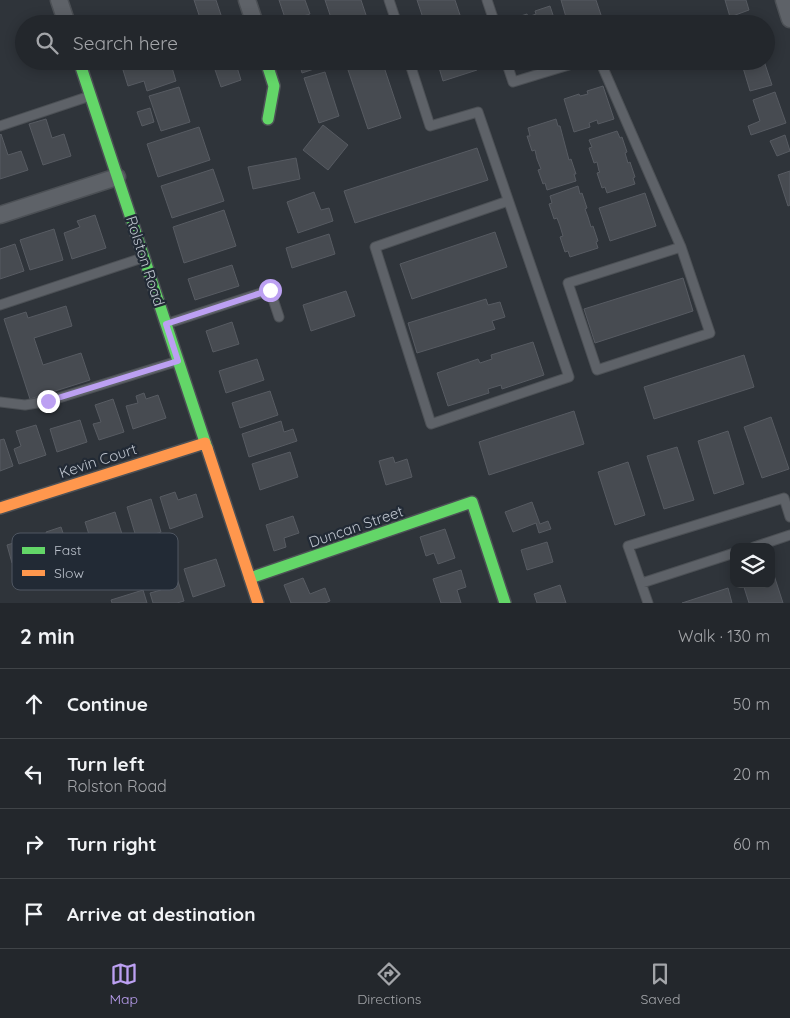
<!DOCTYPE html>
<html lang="en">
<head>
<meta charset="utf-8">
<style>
  body { margin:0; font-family:Quicksand,sans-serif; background:#2b2f34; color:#f1f3f6 }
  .controls { position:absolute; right:15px; bottom:15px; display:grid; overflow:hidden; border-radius:10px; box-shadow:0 2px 12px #0003 }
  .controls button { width:45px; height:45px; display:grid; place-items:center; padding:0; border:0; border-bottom:1px solid #404448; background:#23272c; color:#f1f3f6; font:25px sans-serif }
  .stop { position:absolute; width:15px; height:15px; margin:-11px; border:4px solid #bca0f2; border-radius:50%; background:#fff }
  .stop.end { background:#bca0f2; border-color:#fff; box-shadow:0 1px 5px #0008 }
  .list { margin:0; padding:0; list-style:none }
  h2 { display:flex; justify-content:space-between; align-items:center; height:65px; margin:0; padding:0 20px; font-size:21px }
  h2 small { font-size:16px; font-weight:400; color:#a3a5a9 }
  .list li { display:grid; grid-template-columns:32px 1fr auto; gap:15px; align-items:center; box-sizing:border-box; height:70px; padding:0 20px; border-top:1px solid #404448 }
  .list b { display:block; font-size:19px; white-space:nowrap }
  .list p { margin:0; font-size:16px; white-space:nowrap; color:#a3a5a9 }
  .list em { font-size:16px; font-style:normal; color:#a3a5a9 }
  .icon { flex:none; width:28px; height:28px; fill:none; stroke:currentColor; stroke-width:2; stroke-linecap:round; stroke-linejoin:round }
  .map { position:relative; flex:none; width:790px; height:603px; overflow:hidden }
  .search { position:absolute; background:#23272c; box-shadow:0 2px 12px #0003; left:15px; right:15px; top:15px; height:55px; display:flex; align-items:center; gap:12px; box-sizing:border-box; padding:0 18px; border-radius:28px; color:#a3a5a9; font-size:19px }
  .sheet { height:345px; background:#23272c }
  nav { display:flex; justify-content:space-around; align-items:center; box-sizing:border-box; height:70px; border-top:1px solid #404448; background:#23272c; font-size:14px; color:#a3a5a9 }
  nav a { display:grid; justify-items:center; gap:2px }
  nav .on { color:#bca0f2 }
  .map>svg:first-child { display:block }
  .building { fill:#474b51; stroke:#575b62 }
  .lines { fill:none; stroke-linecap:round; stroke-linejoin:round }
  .lane-casing { stroke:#4c5055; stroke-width:11 }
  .street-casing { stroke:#4c5055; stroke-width:19 }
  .fast-casing { stroke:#4c5055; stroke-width:14 }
  .slow-casing { stroke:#4c5055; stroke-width:14 }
  .lane { stroke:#5e6268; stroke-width:9 }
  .street { stroke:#5e6268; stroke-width:16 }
  .fast { stroke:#63d668; stroke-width:11 }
  .slow { stroke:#ff974d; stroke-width:11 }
  .route { stroke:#bca0f2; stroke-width:6 }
  .labels { text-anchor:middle; stroke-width:4.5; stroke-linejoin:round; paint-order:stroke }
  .street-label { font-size:15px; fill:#bac0ca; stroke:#222a35 }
  .key { fill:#222a35; stroke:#505762; stroke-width:1 }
  .key-label { font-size:14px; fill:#bac0ca }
</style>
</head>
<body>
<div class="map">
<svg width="790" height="603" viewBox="0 0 790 603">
  <rect width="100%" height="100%" fill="#2f343a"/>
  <path class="building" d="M194,0H216L224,24H202Z
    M279,0H305L310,14L286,21Z
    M325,0H361L369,24H333Z
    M417,0H455L463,24H425Z
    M561,0H596L604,24H568Z
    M725,0H746L749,10L730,17Z
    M550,6L556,24H513L511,19L527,14L528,17L536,14L535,11Z
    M137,61H170L176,81L147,91L144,81L128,86L123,70L138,65Z
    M212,61H235L241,80L221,87Z
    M299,61H321L323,66L302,73Z
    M345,61H382L401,118L368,129Z
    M437,61H475L477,70L443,81Z
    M741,61H764L772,85L750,91Z
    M325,72L339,116L319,123L304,78Z
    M603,86L614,119L598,124L597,120L589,123L590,127L574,132L564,99L579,94L580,96L588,94L587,91Z
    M179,87L190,122L161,131L149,96Z
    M775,92L786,123L751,135L748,126L760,121L753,100Z
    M150,108L154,122L142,126L137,112Z
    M46,119L52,138L64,134L71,156L43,165L29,124Z
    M556,119L558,126H560L569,160L571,159L576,174H574L576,181L547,190L545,183L543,184L538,170L541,169L537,159L535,150L532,151L527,136H530L528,128Z
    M323,125L348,145L328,170L303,150Z
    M199,127L210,160L158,177L147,144Z
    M617,131L620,138L622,137L627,152L625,153L628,163L630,162L635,177L633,178L635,184L607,193L605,187L602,188L597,173L600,172L599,171L597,162L594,163L589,148L592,147L589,140Z
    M1,134L8,155L21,151L28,170L0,179V135Z
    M785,135L790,151L777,156L770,141Z
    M477,148L488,180L355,223L344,191Z
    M296,158L300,179L253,189L248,167Z
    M213,169L224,201L172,218L161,186Z
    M790,171V205L788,206L778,175Z
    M578,186L580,194L582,193L587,208L585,209L588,217L591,227L593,226L598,241L596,242L598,248L570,257L568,251L565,252L560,237L563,236L560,226L557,218L554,219L549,204L552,203L550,196Z
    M314,192L321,210L329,208L333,221L298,233L287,202Z
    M645,193L656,226L610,241L599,208Z
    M224,210L236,246L184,263L173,227Z
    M95,215L106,248L72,259L64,233L80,227L77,221Z
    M54,229L63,260L30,270L20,240Z
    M495,232L507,267L412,299L400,264Z
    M329,234L335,254L292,268L286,248Z
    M15,244L24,271L0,279V249Z
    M232,265L239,286L195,300L188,279Z
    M683,278L693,311L595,343L584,309Z
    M346,291L355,316L311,331L303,305Z
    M486,299L488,305L500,302L505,317L492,321L495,329L417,353L408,323Z
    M66,306L72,326L34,338L43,365L81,353L90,380L30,399L4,319L26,312L28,318Z
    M232,322L239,344L213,352L206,331Z
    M533,342L544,375L502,389L501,385L488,389L489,393L448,406L437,373L478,359L480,363L492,359L491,355Z
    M744,355L754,387L654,419L644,387Z
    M257,359L264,380L226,393L219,371Z
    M270,391L278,415L240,428L232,403Z
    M144,393L146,399L158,395L166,418L133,429L126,406L138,403L136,396Z
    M113,399L124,432L99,440L93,424L101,422L95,405Z
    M574,411L584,444L489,475L479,442Z
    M771,417L789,469L762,478L744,427Z
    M80,420L87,442L57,452L50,429Z
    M281,421L284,432L293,429L297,441L249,457L242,434Z
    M36,425L46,455L19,464L14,449L21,446L16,431Z
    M728,431L744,484L714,494L698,441Z
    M4,439L13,466L0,471V440Z
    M677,447L694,500L664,509L647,456Z
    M290,452L298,477L260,490L252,464Z
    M393,457L395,463L407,459L412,477L386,485L379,461Z
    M628,462L645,515L615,525L598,472Z
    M175,492L178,500L196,494L203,517L170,529L160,497Z
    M151,499L161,532L137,540L127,507Z
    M532,502L540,524L548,521L551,529L539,533L536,523L513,532L505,512Z
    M115,512L122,534L92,544L85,522Z
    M293,516L299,533L284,538L286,547L274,551L266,525Z
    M61,527L65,539L81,534L88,555L57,565L46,532Z
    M445,529L455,558L438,564L434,553L426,556L420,537Z
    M40,535L50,567L34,572L29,557L12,563L7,545Z
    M547,542L553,562L527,570L521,550Z
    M216,559L225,586L193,597L184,569Z
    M771,566L783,603H749L743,584H771Z
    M174,568L184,601L177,603H153L150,593L161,590L156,574Z
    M461,570L466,587L457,590L461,603H441L433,579Z
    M303,578L310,594L325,588L330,601L325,603H291L284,585Z
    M560,585L566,603H537L534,594Z
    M728,588L732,603H682Z
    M143,590L147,603H112L111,600Z"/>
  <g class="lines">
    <g class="lane-casing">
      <path id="lane" d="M389,0L397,24
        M487,0L495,24
        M409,61L430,126L478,112L569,377L431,424L375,247L508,201
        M506,61L513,82L582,61
        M600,61L681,247L710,333L597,370L568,283L681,247
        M0,126L90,96
        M0,305L142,258
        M166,324L270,290L279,317
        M0,402L25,405L49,401L178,361
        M754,547L790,535
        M642,583L734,553
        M648,603L628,546L784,498L790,517"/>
    </g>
    <g class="street-casing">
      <path id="street" d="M59,0L67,24
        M247,0L255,24
        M784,0L790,19
        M0,215L117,177"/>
    </g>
    <g class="fast-casing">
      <path id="fast" d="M79,61L207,448
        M266,61L274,86L268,119
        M250,578L472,502L505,603"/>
    </g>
    <g class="slow-casing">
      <path id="slow" d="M207,448L258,603
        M0,508L205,443"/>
    </g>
    <use href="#lane" class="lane"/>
    <use href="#street" class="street"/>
    <use href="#fast" class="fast"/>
    <use href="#slow" class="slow"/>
  </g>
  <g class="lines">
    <path class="route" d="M48,401L178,361L166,324L270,290"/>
  </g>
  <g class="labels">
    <g class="street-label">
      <text transform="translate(145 261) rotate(72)" y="5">Rolston Road</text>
      <text transform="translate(98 461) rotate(-18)" y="5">Kevin Court</text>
      <text transform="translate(356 527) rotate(-19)" y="5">Duncan Street</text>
    </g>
  </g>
  <rect x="12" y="533" width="166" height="57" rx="8" class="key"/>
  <rect x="22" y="547" width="23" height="7" fill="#63d668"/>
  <rect x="22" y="570" width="23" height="6" fill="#ff974d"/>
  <g class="key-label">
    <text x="54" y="555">Fast</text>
    <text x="54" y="578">Slow</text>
  </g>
</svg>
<div class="controls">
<button><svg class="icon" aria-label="layers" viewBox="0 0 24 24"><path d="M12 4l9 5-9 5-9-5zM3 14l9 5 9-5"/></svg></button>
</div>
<div class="stop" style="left:270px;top:290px"></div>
<div class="stop end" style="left:48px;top:401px"></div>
<div class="search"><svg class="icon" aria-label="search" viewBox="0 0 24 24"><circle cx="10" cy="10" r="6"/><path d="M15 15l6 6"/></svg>Search here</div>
</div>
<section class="sheet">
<h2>2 min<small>Walk · 130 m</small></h2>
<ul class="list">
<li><svg class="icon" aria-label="ahead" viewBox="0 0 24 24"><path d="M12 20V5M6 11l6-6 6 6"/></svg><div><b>Continue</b></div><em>50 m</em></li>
<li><svg class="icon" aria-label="left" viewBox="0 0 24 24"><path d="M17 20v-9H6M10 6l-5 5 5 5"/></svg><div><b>Turn left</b><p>Rolston Road</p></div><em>20 m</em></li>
<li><svg class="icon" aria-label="right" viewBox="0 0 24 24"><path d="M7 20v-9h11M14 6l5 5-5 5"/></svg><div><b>Turn right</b></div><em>60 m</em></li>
<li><svg class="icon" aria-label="arrive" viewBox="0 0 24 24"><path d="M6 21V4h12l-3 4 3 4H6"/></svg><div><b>Arrive at destination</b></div></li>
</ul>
</section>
<nav>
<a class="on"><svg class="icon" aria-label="map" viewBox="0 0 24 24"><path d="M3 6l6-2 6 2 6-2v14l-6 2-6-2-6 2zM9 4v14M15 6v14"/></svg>Map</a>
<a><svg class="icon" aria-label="directions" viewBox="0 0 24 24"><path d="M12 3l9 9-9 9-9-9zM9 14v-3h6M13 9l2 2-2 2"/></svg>Directions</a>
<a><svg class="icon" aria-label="saved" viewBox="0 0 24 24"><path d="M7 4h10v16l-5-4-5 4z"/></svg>Saved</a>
</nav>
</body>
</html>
